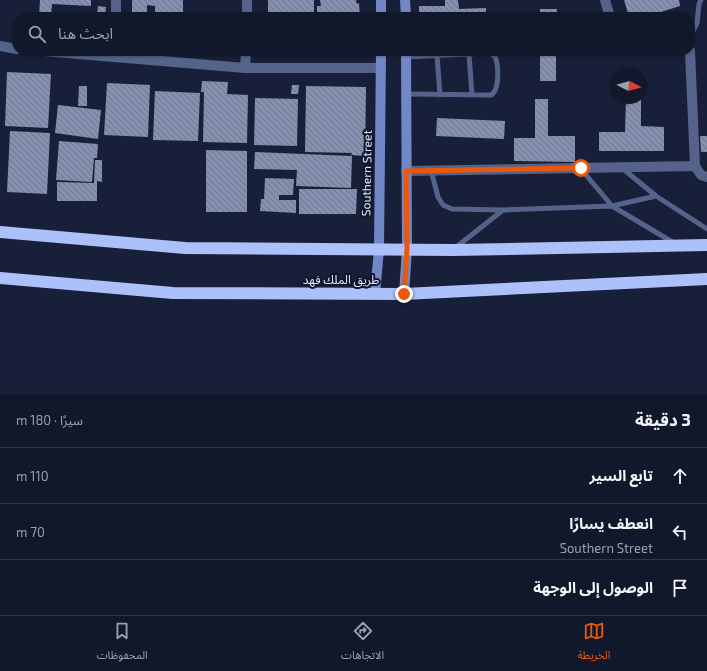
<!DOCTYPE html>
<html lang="ar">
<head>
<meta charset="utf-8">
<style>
  body { margin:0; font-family:"Exo 2","Noto Sans Arabic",sans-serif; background:#1f2537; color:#f1f3f6; direction:rtl }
  .compass { position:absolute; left:611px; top:68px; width:36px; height:36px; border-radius:50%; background:#12182b; box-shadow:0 1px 3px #0004; rotate:96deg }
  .stop { position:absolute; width:12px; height:12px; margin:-9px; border:3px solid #ea580c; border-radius:50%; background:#fff }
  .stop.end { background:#ea580c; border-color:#fff; box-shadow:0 1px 4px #0008 }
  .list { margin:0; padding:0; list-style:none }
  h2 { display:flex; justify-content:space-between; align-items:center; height:52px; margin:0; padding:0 16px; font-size:17px }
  h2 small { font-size:13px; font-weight:400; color:#9ca0a9 }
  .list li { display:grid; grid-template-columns:26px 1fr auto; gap:12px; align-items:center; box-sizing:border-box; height:56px; padding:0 16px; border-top:1px solid #313747 }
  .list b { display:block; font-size:15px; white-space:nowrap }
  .list p { margin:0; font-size:13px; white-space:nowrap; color:#9ca0a9 }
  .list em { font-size:13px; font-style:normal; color:#9ca0a9 }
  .icon { flex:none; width:22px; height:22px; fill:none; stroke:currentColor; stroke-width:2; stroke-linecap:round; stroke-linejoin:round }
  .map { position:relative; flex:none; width:707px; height:395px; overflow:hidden; direction:ltr }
  .search { position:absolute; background:#12182b; box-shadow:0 1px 3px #0004; left:12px; right:12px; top:12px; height:44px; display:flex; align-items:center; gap:10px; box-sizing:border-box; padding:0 14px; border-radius:16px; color:#9ca0a9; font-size:15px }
  .sheet { height:220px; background:#12182b }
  nav { display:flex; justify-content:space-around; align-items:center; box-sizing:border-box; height:56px; border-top:1px solid #313747; background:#12182b; font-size:11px; color:#9ca0a9 }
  nav a { display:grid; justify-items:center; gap:2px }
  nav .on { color:#ea580c }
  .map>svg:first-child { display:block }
  .building { fill:url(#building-back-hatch) }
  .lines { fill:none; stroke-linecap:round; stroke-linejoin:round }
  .lane { stroke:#55638a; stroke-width:5 }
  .street { stroke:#55638a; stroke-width:10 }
  .secondary { stroke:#7288c6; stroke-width:10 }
  .highway { stroke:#acc1fb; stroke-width:12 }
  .route { stroke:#ea580c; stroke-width:5 }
  .labels { text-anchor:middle; stroke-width:4; stroke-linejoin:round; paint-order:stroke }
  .street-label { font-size:12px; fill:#e3eafb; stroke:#0f162e }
</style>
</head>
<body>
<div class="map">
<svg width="707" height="395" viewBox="0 0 707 395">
  <defs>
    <pattern id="building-back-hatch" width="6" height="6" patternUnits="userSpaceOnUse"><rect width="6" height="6" fill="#8590b0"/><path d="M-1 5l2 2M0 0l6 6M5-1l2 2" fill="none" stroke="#6e768d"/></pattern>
  </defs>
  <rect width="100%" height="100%" fill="#182039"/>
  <path class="building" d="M40,0H91V6L52,4L51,17H39Z
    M132,0H183V17H155V6L147,5V17H132Z
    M268,0H314V17H268Z
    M320,0H356L357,4L359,3L360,17H317V6H321Z
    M445,0H458L459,9L486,8V17H419V6H445Z
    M624,0H679L680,6L645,17H629Z
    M98,6L106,7L105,17H97Z
    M540,9H557V17H540Z
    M540,51H556V81H540Z
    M7,72L51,74L48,128L5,126Z
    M202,81L228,82L227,94L248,95L247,143L203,142L204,92H201Z
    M107,83L150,85L148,137L104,135Z
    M292,85H299L298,94H291Z
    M79,86H87V106H78Z
    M306,86L366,87L365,156L351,155L352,153L305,152Z
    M155,91L200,93L198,141L153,140Z
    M255,98L298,99L297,146L254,145Z
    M626,98H641V126L664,127V151H599V132H625Z
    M535,99H548V136H575V162L514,161V138H535Z
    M58,105L101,110L98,139L55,133Z
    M437,118L505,121L504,139L436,136Z
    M10,131L50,133L47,194L7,192Z
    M700,136H707V152H701Z
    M59,141L98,144L97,158H94L92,182L56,180Z
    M206,150L247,151V212H206Z
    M255,152L352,156L351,188L296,186L297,170L254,169Z
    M95,160H102V182L97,181V201H57V182L94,183Z
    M265,178L294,179L293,195H279V200H296V213L260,211L261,199H264Z
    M299,189H357L356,214H299Z"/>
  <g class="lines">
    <path class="lane" d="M690,38L697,23L699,4L701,0
      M469,54L472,95
      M437,55L440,95
      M406,57L488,53L494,55C499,63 500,90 491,95L407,94
      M622,168L656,196L707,229
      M581,169L612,206L674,243
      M431,170L438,197L443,205L452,209L503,210L612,206L656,196
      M455,248L503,210"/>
    <path class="street" d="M605,0L610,17
      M116,17V0
      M247,17V0
      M0,46L17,49
      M43,51L245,68H381
      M690,51L695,166L701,175L707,177
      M245,68L246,51
      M406,171L695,166"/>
    <path class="secondary" d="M405,0L406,17
      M381,17V0
      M375,294L379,249L381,51
      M404,294L407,249L406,51"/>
    <path class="highway" d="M0,232L185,248L453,250L707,245
      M0,278L173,293L404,294L707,279"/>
  </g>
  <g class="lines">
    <path class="route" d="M404,294L407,249L406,171L581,168"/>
  </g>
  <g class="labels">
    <g class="street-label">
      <text transform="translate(367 173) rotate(-89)" y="4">Southern Street</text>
      <text x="341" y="284">طريق الملك فهد</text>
    </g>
  </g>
</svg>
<svg class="compass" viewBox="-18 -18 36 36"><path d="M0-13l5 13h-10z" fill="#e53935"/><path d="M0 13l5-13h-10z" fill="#9ca0a9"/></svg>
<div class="stop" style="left:581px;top:168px"></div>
<div class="stop end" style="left:404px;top:294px"></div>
<div class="search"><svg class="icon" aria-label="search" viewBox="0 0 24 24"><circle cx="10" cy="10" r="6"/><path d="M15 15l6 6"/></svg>ابحث هنا</div>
</div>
<section class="sheet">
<h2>3 دقيقة<small>سيرًا · 180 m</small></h2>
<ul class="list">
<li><svg class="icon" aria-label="ahead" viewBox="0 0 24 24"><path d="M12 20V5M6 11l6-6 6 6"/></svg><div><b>تابع السير</b></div><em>110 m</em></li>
<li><svg class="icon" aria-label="left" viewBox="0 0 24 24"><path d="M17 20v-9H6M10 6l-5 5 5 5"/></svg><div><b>انعطف يسارًا</b><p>Southern Street</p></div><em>70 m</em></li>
<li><svg class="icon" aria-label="arrive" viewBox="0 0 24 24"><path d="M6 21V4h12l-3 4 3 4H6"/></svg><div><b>الوصول إلى الوجهة</b></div></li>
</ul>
</section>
<nav>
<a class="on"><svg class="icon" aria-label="map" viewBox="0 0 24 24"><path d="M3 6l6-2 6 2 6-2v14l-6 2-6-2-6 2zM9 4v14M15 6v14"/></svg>الخريطة</a>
<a><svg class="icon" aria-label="directions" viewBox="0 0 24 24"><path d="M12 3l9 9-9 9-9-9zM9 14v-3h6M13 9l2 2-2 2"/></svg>الاتجاهات</a>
<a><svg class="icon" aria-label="saved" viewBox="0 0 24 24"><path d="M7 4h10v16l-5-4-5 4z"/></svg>المحفوظات</a>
</nav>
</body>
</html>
